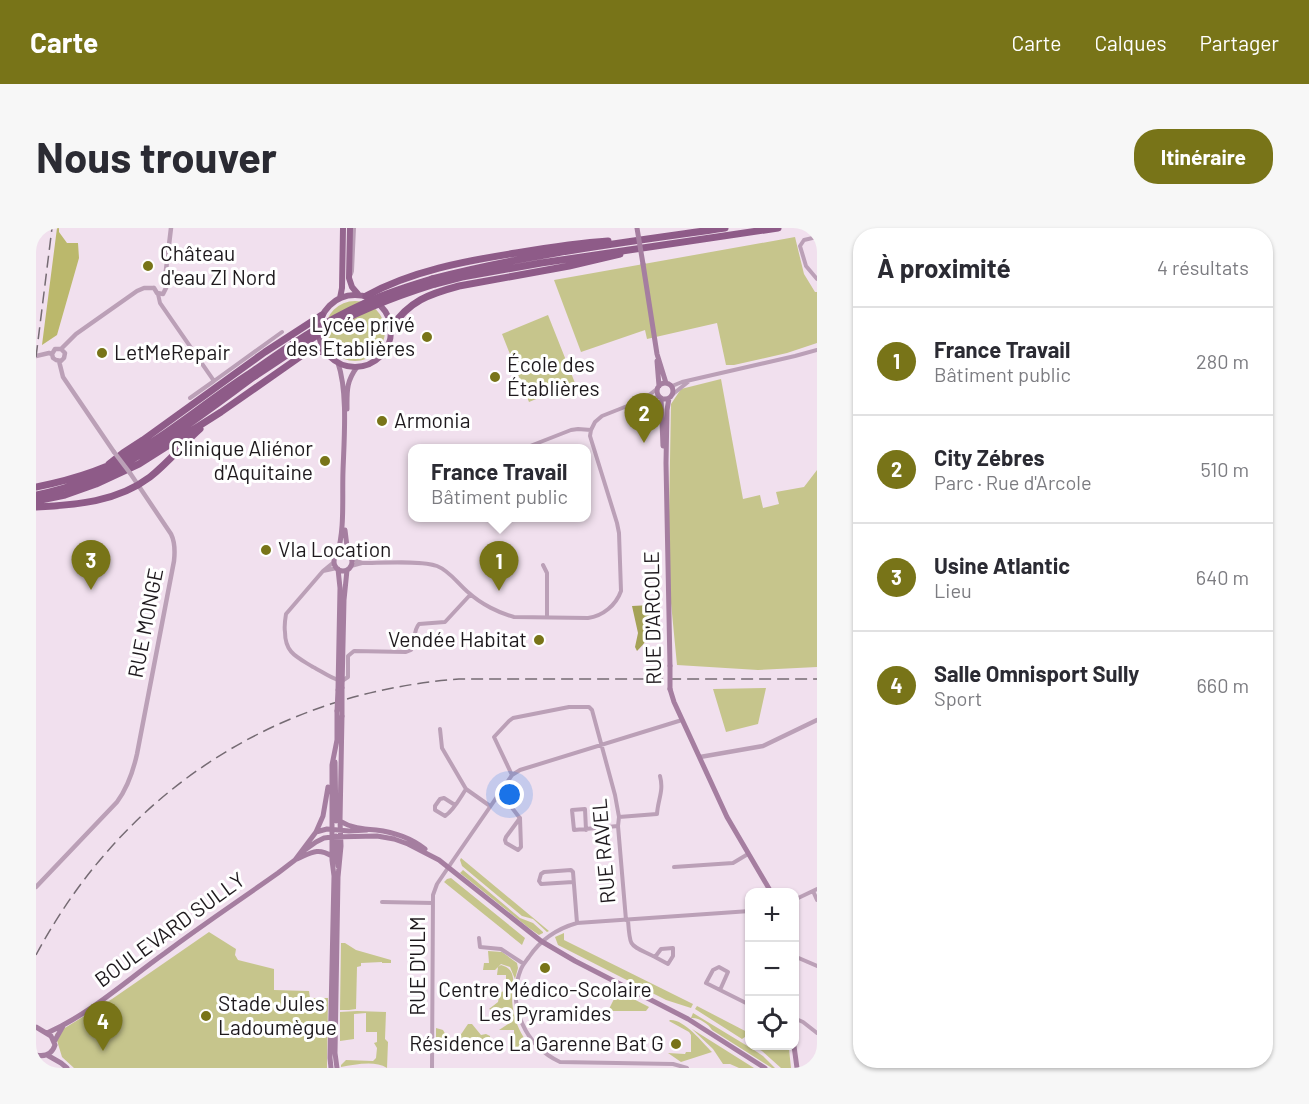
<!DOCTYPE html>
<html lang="fr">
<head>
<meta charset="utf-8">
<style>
  body { margin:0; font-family:Barlow,sans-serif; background:#f7f7f7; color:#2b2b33 }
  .controls { position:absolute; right:18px; bottom:18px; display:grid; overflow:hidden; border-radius:12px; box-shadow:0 2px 4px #0004 }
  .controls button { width:54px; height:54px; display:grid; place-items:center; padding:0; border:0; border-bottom:2px solid #e1e1e2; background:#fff; color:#2b2b33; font:30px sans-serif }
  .you { position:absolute; left:474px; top:567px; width:21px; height:21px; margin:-15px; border:4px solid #fff; border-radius:50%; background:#1a73e8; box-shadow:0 0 0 9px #1a73e833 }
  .badge { display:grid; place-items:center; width:39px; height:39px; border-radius:50%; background:#787418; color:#fff; font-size:20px; font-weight:700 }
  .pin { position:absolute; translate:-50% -50px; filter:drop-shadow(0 2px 3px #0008) }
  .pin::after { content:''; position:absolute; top:32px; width:21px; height:18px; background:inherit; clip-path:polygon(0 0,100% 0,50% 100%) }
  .popup { position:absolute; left:372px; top:216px; width:183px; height:78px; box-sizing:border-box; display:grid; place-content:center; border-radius:12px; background:#fff; filter:drop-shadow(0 2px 4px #0005); font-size:20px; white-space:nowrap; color:#7c7c81 }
  .popup b { font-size:22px; color:#2b2b33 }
  .popup::after { content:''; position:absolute; left:50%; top:100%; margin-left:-12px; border:12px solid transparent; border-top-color:#fff }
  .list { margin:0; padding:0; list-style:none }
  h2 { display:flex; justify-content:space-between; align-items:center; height:78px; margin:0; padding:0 24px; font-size:26px }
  h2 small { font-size:20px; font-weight:400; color:#7c7c81 }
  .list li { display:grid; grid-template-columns:39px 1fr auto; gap:18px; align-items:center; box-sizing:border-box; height:108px; padding:0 24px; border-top:2px solid #e1e1e2 }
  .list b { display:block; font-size:22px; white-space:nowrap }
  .list p { margin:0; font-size:20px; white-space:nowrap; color:#7c7c81 }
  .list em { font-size:20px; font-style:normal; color:#7c7c81 }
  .icon { flex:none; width:33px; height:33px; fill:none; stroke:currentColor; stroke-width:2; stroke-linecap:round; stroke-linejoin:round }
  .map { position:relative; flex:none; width:781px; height:840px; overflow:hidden; border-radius:24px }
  header { display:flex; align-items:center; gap:36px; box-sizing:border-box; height:84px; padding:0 30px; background:#787418; color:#fff }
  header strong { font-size:28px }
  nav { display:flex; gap:33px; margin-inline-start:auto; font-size:21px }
  .intro { display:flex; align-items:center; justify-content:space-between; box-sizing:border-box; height:144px; padding:0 36px }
  h1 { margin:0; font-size:42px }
  .button { padding:15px 27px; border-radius:24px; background:#787418; color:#fff; font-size:21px; font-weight:700 }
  main { display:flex; gap:36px; padding:0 36px }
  aside { flex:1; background:#fff; border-radius:24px; box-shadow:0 2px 4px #0004 }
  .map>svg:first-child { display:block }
  .green { fill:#c6c58c }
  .forest { fill:#bbb86c }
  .water { fill:#a5a257 }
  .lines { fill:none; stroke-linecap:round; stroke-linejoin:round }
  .minor { stroke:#bba0b7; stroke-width:4 }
  .tertiary { stroke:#bba0b7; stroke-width:4.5 }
  .secondary { stroke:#a57ea0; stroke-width:5 }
  .primary { stroke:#95668f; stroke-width:6 }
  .trunk { stroke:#8e5b88; stroke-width:7 }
  .rail { stroke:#756b73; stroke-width:1.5; stroke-dasharray:12 6; stroke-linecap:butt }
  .tertiary-bridge { stroke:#bba0b7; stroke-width:4.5 }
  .secondary-bridge { stroke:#a57ea0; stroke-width:5 }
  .trunk-bridge { stroke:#8e5b88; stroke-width:7 }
  .poi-dot { fill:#787418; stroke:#fff; stroke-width:2 }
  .labels { text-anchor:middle; stroke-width:6; stroke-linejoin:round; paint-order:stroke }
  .poi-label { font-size:21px; fill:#1e191d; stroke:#fff; text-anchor:start }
  .street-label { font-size:21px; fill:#1e191d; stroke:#fff }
</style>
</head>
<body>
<header>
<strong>Carte</strong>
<nav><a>Carte</a><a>Calques</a><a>Partager</a></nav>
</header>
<div class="intro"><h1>Nous trouver</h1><a class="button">Itinéraire</a></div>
<main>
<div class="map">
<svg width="781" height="840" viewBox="0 0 781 840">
  <rect width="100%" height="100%" fill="#f1e0ee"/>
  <path class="green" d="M759,9L768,46L779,64H781V115L751,125L698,137H690L681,95L611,111L609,102L545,124L518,52Z
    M289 103a30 30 0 1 1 60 0a30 30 0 1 1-60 0Z
    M512,87L539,155L493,174L466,106Z
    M685,151L707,271L724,267L727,280L743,276L740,264L768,259L781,242V439L722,442L641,437L632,344L635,176L645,161Z
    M730,460L722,496L690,504L677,461Z
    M425,630L513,703L511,704L497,691L486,688L426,638L424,632Z
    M427,642L484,690L497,695L507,704V705L503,707L493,700L424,645Z
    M415,650L489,710L486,717L408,654L411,651Z
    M173,704L200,721L199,727L202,732L238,741V762L273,763L274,770H292L291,840H38L26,829L19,806L76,771Z
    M528,705V712L657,776L655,780L630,772L522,717L519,709Z
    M305,715H309L320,722L355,732V735H346V734L325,735V738L321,739L320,781L313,782H304Z
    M452,723L466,724L481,735L482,740L479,751L474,739L465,736L459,742H447L448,735H453Z
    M465,737C472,739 476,742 477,750C478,756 476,762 476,768C476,788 483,806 496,820H478V802H463L475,794L476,792L469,782L465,780L456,782L453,781L462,774L464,764L470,763V747H461L462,739Z
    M582,763L613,779L610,783H573V781Z
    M661,778L713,805V809H709L706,811L659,781Z
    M321,783L350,784L349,811L352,814L351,840C338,832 319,837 305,839V837L310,832L337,833L340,830L341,820L338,815L341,814V804H330V785L318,786V811L304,813V784Z
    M657,785L718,822L727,828L739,840H736L676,802C673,796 662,789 655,790Z
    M634,792C648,791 666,814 676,824L645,834L632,825L649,826L650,824H655V807L653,804L633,793Z
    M432,796H436L445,807L450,806L454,808L455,816L400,815V800L407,802C418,823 424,807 432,796Z
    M656,801L718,840H703L694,836H687L677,821Z
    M716,818L753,821L755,840H745L726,823Z"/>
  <path class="forest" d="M21,0H23V4L31,15H42L43,30L21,107L6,117Z"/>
  <path class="water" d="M615,377C615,398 618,407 601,423L599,419L602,405L596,378Z"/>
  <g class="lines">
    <path class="minor" d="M781,9L768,12L764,18L770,38L781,51
      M315,46L316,43L318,0
      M122,66L124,75L178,153L154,170
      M178,153L246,104
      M636,158L646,154L759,128L781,122
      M637,166L652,154
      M612,168L622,160
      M489,220L535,202L542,201L555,202
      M298,334L287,343L301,340
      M326,335C344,335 386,332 401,338C414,343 422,356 433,365C445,376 463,385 478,389L552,390C567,388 580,377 585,363L583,305L581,295L554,208L555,202L559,194L566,188L609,171L624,169
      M507,337L511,345V389
      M315,338L326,335L315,331
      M287,343L250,386C249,392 248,398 249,404C249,425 261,429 277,439C285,443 293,449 302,452
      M306,453L312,449V428L318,423L370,424L375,422C381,413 376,404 383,396L409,394L434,367
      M404,501L406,520L430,561L454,578
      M476,547L458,509L473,493L477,490L533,479H553L556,482L579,567L583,589L582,598L590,692
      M464,564L483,589L484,590L485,619L482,622L470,615L469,612L470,609L484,590
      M419,577L408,570L404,571L399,578V582L409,588C418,582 424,570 430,561
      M583,589L621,586C622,571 628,563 624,548
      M550,602L549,581L536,582L538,602L582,598
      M638,639L697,635L712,626
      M537,654L505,656L503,653L505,646L508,644L535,642L537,644L541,695
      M777,663L781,672
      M758,672L781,661
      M346,674L397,675
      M592,692C594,721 593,716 619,729
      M443,710L444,719L465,721L488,736
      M637,720V728L632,736L619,729L625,721Z
      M758,728L781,738
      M683,739L692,744L684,762L670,755L677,742Z
      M684,762L714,777
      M758,790L767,794L781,805
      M396,840L397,667L401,656L418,631L476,547L484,542L646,492
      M651,840L637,836L524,834C490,818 470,778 485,741C487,736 490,733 493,729C505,711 520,701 541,695L714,683"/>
    <path class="tertiary" d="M127,55L130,42L135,0
      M118,60L121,65L127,66L130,60L129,57L127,55
      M16,126L19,121H25L40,106L101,63L108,60H118
      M16,126L17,130L20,132L25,133L28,130L29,125L25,121
      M0,128L13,125L16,126
      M23,133L27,149L78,224
      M664,529L727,518L781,492
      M0,659L81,574C92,559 97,544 101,526L138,333C139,324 139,314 135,306L94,245"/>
    <path class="secondary" d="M607,36L621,126L630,155
      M621,133L623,158
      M621 163a8 8 0 1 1 16 0a8 8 0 1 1-16 0Z
      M625,170L627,218
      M633,170L631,182L630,235L634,438
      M311,181C311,163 310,154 321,139
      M309,302L312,327
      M298 334a9 9 0 1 1 18 0a9 9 0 1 1-18 0Z
      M301,327C309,301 306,271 307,243C308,212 312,164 302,135
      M306,460L308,372L311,342
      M634,461L638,474L691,589L735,664
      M302,462L304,360L302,341
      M299,534L300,593
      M304,593C315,600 326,601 340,602C357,604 375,610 389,621
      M280,604L287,588L292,559
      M300,608V628L302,638
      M266,624L280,614L288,610L296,609L341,608L358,611L372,616L403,632L505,713L539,733L652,791L729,840
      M261,631C275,625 281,619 296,628
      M0,799L15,808L19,817C16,826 9,829 0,827
      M11,805C54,786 91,752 129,725C166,697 204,672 242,645L259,632L280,604L291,601L313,603L331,602
      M18,814L27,798
      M758,818L761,840
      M11,827L25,835L31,840
      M295,840L294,830L298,648L296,632V537L301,512V483
      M301,840L299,825L302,649L305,618L304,593L306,488"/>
    <path class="primary" d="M314,0L313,50L316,59L322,66
      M283 103a36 36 0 1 1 72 0a36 36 0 1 1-72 0Z
      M304,70L306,60L307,0"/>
    <path class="trunk" d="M396,51C492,26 591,14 689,0
      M399,56L426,49L505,35L742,0
      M330,68C375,43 429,33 480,25C510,20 541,15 572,13
      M355,100C373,73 393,66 423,58L533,38L584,26
      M73,236L87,225L107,212L229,124L286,87
      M0,259C36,252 74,240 105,221C143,198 178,168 216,144
      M0,267C87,250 149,199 219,148
      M0,273L29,267L60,256L103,236L185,184L268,126L280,123L290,124
      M0,279C40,277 81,274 114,249C132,235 147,216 164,201"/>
    <path class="rail" d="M0,129L16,0
      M0,727C87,564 239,465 423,451H781"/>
    <path class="tertiary-bridge" d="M78,224L94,245"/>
    <path class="secondary-bridge" d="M601,0L607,36
      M634,461V438
      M301,483L302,462
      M306,488V460"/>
    <path class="trunk-bridge" d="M216,144C251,119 287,94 327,76C349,65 373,58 396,51
      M219,148C242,133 265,117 288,103C322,82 361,68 399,56"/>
  </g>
  <g class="poi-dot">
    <circle cx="112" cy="38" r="6"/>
    <circle cx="391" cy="109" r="6"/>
    <circle cx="66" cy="125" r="6"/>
    <circle cx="459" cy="149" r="6"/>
    <circle cx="346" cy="193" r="6"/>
    <circle cx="289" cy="233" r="6"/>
    <circle cx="230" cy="322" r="6"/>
    <circle cx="503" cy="412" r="6"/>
    <circle cx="509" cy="740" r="6"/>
    <circle cx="170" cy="788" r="6"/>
    <circle cx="640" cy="816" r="6"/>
  </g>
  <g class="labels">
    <g class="poi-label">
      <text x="124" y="33">Château<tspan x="124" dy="24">d'eau ZI Nord</tspan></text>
      <text x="379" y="104" text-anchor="end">Lycée privé<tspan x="379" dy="24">des Etablières</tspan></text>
      <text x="78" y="132">LetMeRepair</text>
      <text x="471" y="144">École des<tspan x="471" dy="24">Établières</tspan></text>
      <text x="358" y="200">Armonia</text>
      <text x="277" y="228" text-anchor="end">Clinique Aliénor<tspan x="277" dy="24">d'Aquitaine</tspan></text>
      <text x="242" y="329">VIa Location</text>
      <text x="491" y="419" text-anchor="end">Vendée Habitat</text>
      <text x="509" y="769" text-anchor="middle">Centre Médico-Scolaire<tspan x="509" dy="24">Les Pyramides</tspan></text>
      <text x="182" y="783">Stade Jules<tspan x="182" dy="24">Ladoumègue</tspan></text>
      <text x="628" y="823" text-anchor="end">Résidence La Garenne Bat G</text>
    </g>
    <g class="street-label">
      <text transform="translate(617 390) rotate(-91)" y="7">RUE D'ARCOLE</text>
      <text transform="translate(110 395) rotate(-79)" y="7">RUE MONGE</text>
      <text transform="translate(568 623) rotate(-95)" y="7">RUE RAVEL</text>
      <text transform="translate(134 702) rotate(-36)" y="7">BOULEVARD SULLY</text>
      <text transform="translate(382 738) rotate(-90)" y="7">RUE D'ULM</text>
    </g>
  </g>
</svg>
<div class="controls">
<button>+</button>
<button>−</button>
<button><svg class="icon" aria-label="locate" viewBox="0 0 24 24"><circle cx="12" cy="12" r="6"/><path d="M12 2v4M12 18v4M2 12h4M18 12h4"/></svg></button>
</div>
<div class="you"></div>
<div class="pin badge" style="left:463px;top:363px">1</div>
<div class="popup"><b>France Travail</b>Bâtiment public</div>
<div class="pin badge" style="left:608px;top:215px">2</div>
<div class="pin badge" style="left:55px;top:362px">3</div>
<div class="pin badge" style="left:67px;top:823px">4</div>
</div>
<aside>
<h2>À proximité<small>4 résultats</small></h2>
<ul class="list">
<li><span class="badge">1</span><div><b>France Travail</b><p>Bâtiment public</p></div><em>280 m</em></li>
<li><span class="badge">2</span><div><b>City Zébres</b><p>Parc · Rue d'Arcole</p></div><em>510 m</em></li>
<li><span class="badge">3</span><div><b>Usine Atlantic</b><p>Lieu</p></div><em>640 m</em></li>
<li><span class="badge">4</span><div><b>Salle Omnisport Sully</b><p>Sport</p></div><em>660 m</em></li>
</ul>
</aside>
</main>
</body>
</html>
